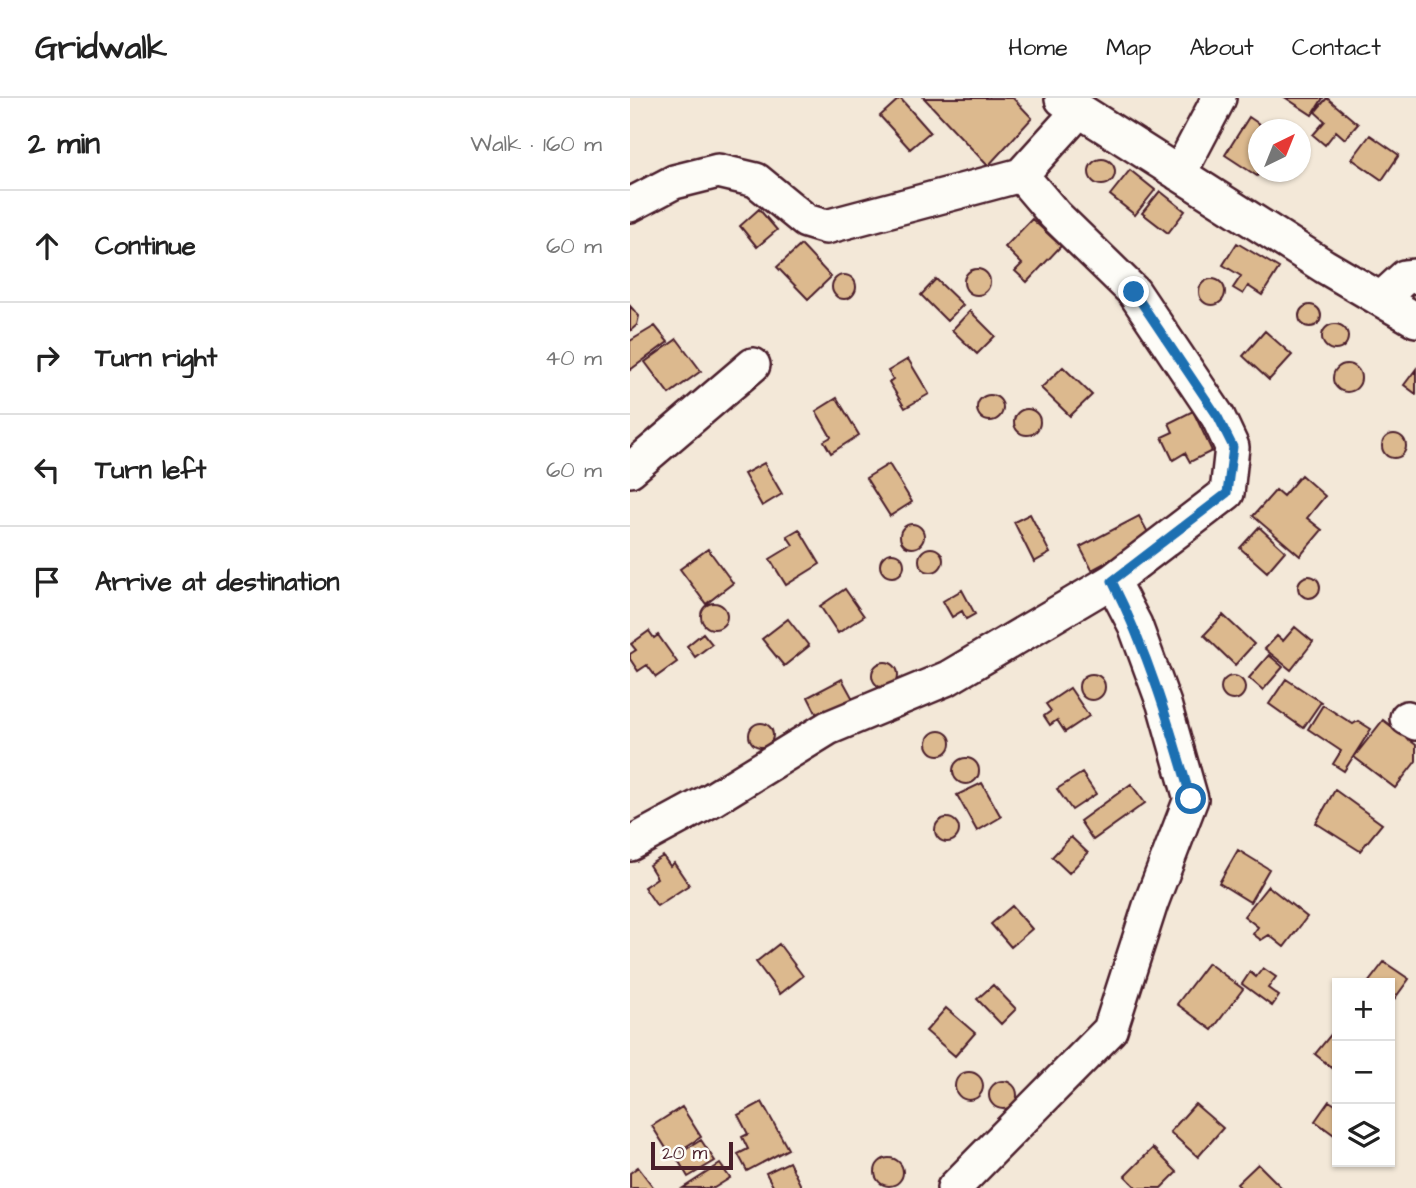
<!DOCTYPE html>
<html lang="en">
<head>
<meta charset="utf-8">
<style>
  body { margin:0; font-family:"Architects Daughter",sans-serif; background:#f6f6f6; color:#222 }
  .controls { position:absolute; right:21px; bottom:21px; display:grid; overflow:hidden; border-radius:0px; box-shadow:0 2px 5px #0004 }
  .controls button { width:63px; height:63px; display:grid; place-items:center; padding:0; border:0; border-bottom:2px solid #e0e0e0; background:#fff; color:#222; font:35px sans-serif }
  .compass { position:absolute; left:618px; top:21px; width:63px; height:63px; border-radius:50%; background:#fff; box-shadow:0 2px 5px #0004; rotate:43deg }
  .scale { position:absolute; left:21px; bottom:18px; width:82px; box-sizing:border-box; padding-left:7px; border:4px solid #4a1f2b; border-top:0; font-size:19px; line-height:24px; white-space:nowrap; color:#4a1f2b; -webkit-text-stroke:5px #fdfcf7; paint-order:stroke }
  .stop { position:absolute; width:21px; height:21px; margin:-16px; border:5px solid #1f6fb2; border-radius:50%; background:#fff }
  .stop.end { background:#1f6fb2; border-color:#fff; box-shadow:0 2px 7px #0008 }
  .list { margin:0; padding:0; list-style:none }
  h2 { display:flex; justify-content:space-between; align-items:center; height:91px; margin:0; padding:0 28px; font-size:30px }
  h2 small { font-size:23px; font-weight:400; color:#767676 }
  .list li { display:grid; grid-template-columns:46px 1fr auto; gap:21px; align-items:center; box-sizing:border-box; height:112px; padding:0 28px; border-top:2px solid #e0e0e0 }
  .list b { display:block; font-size:26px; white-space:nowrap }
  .list em { font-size:23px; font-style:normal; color:#767676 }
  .icon { flex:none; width:38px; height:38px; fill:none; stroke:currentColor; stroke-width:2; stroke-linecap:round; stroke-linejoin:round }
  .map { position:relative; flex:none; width:786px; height:1090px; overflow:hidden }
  header { display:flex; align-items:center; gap:42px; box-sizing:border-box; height:98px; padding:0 35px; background:#fff; border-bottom:2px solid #e0e0e0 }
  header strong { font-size:33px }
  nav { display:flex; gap:38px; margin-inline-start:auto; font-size:24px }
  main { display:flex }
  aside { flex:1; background:#fff }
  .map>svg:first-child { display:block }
  .building { fill:#dcb98e; stroke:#4a1f2b; stroke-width:2 }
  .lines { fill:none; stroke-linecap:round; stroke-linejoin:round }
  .minor-casing { stroke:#4a1f2b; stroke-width:38 }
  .minor { stroke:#fdfcf7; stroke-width:33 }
  .route { stroke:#1f6fb2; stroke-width:9 }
</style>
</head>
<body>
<header>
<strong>Gridwalk</strong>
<nav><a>Home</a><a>Map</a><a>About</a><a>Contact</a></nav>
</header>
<main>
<aside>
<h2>2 min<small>Walk · 160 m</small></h2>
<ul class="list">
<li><svg class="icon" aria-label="ahead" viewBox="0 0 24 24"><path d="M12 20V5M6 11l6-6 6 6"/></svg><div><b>Continue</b></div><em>60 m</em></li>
<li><svg class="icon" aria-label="right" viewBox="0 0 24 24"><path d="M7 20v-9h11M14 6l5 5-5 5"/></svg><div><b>Turn right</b></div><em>40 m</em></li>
<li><svg class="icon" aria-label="left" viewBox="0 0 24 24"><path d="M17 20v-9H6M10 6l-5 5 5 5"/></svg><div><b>Turn left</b></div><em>60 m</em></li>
<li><svg class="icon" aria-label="arrive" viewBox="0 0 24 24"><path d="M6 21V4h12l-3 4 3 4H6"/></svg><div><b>Arrive at destination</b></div></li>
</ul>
</aside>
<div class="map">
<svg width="786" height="1090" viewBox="0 0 786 1090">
  <rect width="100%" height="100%" fill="#f3e8d8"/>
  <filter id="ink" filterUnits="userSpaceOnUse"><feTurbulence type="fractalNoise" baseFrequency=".0143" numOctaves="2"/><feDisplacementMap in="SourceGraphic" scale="14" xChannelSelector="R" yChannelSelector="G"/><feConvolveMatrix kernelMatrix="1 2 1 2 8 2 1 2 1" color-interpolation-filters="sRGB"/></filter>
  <g filter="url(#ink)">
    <path class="building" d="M270,0L300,34L280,51L250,18Z
      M294,0H383L402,20L358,68Z
      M656,0H693L682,17Z
      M697,0L728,26L715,41L706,33L695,47L683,37L695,23L685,14Z
      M619,19L638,32H628L630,74L627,78L595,57Z
      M740,37L769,57L752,82L722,61Z
      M459 74a13 13 0 1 1 26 0a13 13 0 1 1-26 0Z
      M500,72L525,92L505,117L480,97Z
      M530,93L555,113L538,135L512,115Z
      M129,111L147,132L127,149L110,128Z
      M402,121L431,148L397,184L385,173L392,166L375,149Z
      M607,145L649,170L632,197L618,188L613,196L603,190L611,178L593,167Z
      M171,147L201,179L178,201L147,169Z
      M334 184a13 13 0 1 1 26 0a13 13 0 1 1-26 0Z
      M202 189a12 12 0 1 1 24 0a12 12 0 1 1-24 0Z
      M569 194a13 13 0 1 1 26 0a13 13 0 1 1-26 0Z
      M306,181L333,207L317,223L291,197Z
      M669 218a11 11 0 1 1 22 0a11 11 0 1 1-22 0Z
      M0,208L9,218L7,227L0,233Z
      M340,213L365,238L347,256L322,232Z
      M692 239a13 13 0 1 1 26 0a13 13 0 1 1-26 0Z
      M25,228L38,244L0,272V243Z
      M635,233L662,257L639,282L613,258Z
      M47,241L71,273L39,296L15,264Z
      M278,261L299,296L275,310L259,284L263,281L258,273Z
      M703 280a14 14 0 1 1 28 0a14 14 0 1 1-28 0Z
      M433,269L462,297L440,318L411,290Z
      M786,271V296L774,287Z
      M347 310a13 13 0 1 1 26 0a13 13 0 1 1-26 0Z
      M207,300L229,337L201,355L194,343L201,339L186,313Z
      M384 324a13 13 0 1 1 26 0a13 13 0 1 1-26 0Z
      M563,313L582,353L560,364L555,355L543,362L532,339L543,334L539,325Z
      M752 348a12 12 0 1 1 24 0a12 12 0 1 1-24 0Z
      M134,365L152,396L132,408L114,376Z
      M259,366L282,404L260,418L236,380Z
      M671,377L695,398L677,420L692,432L670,458L623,418L646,392L653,398Z
      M400,416L420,455L404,464L384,424Z
      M509,418L521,440L462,472L450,449Z
      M270 438a12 12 0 1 1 24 0a12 12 0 1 1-24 0Z
      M629,429L655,453L637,474L610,450Z
      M169,431L190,466L156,487L140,461L163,447L157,438Z
      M289 462a12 12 0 1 1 24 0a12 12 0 1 1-24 0Z
      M78,451L103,485L76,506L50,471Z
      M250 467a12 12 0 1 1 24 0a12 12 0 1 1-24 0Z
      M668 489a11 11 0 1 1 22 0a11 11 0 1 1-22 0Z
      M215,491L234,518L208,535L190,508Z
      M332,492L345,516L336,521L332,513L322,519L313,503Z
      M71 518a13 13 0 1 1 26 0a13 13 0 1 1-26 0Z
      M593,517L624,546L605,567L574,537Z
      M158,521L179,548L154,568L132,541Z
      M665,529L683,544L661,572L635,551L647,538L653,543Z
      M19,533L24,540L28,537L47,564L26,579L17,567L8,573L0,561V556L6,552L1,546Z
      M73,535L82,546L65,559L57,548Z
      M639,557L653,569L633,592L619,580Z
      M242 577a13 13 0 1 1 26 0a13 13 0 1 1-26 0Z
      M449 589a13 13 0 1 1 26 0a13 13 0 1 1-26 0Z
      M591 590a12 12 0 1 1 24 0a12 12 0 1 1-24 0Z
      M212,581L223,601L188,619L178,599Z
      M656,581L691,604L673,630L639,606Z
      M440,590L459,618L435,634L427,622L420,627L414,618L421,613L416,606Z
      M693,607L723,626L728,623L741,631L714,673L703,666L711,653L678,631Z
      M753,622L786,647V663L765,690L724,659Z
      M119 637a12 12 0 1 1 24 0a12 12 0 1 1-24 0Z
      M297 645a12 12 0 1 1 24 0a12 12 0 1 1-24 0Z
      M323 673a13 13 0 1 1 26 0a13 13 0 1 1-26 0Z
      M452,675L466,696L442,712L427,691Z
      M352,685L371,719L347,733L327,697Z
      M501,686L515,705L463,742L450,723Z
      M705,692L752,726L730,753L686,725Z
      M305 732a12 12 0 1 1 24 0a12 12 0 1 1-24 0Z
      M441,739L458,755L439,775L422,759Z
      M608,752L639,771L620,804L589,785Z
      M33,758L40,768L44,765L59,787L27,808L14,789L27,780L19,767Z
      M638,788L677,819L654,849L639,837L631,842L623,836L628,829L614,818Z
      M382,808L402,831L381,849L361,826Z
      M149,846L173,878L150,896L126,864Z
      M754,864L779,881L760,907V885H738Z
      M578,865L613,891L582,932L547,906Z
      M633,870L646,879L638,890L649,898L642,908L612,886L620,874L626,879Z
      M363,887L386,911L371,926L347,901Z
      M316,910L345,935L325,958L296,933Z
      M707,929V974L685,956Z
      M325 988a14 14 0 1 1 28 0a14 14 0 1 1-28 0Z
      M359 997a14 14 0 1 1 28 0a14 14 0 1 1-28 0Z
      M699,1003L707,1008V1039L685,1023Z
      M132,1004L158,1051L117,1073L108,1056L118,1051L112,1039L118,1036L108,1017Z
      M565,1006L593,1030L568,1059L540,1034Z
      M52,1009L71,1039L41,1058L22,1028Z
      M71,1042L85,1063L58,1079L48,1062L55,1058L52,1054Z
      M523,1050L547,1074L531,1090H507L495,1078Z
      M245 1074a14 14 0 1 1 28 0a14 14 0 1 1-28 0Z
      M159,1064L172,1090H144L136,1075Z
      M90,1066L100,1080L84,1090H53Z
      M628,1066L652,1090H611L607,1086Z
      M8,1069L24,1090H0V1075Z"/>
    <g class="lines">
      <g class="minor-casing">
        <path id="minor" d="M432,1L694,168L786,222
          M549,76L589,0
          M0,107L44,84L88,73L126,82L176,123L196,129L391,77
          M751,201L775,179L786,178
          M0,372L123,267
          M777,620L786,625
          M0,746L83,701L198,630L318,580L482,483
          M324,1090L480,932L521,805L561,701L534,606L505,527L482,483L597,395L602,349L588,319L504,194L425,117L391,77L448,14"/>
      </g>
      <use href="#minor" class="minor"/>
    </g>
  </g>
  <g class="lines" filter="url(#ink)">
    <path class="route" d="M504,194L588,319L603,349L597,395L482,483C518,554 539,625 561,701"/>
  </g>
</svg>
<div class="controls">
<button>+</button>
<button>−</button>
<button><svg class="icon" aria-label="layers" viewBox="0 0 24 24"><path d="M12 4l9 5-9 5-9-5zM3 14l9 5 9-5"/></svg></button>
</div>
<svg class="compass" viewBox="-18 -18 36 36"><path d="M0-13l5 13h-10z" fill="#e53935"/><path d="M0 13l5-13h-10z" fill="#767676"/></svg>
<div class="scale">20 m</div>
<div class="stop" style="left:561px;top:701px"></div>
<div class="stop end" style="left:504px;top:194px"></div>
</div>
</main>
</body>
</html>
